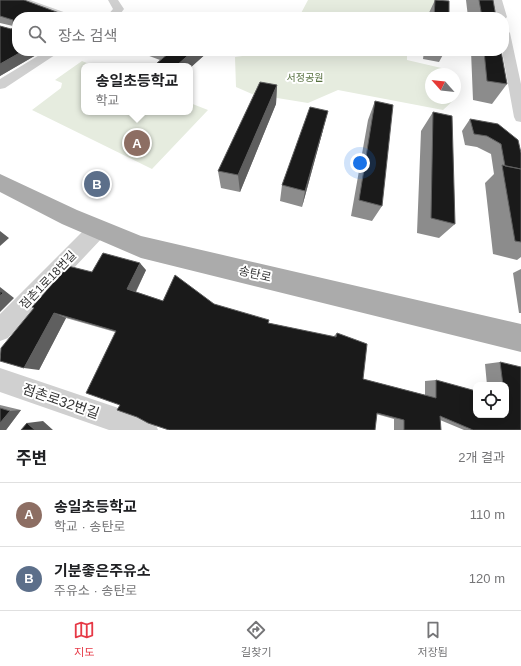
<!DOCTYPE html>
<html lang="ko">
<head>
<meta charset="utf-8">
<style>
  body { margin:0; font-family:Helvetica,"Noto Sans KR",sans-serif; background:#f6f6f6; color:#202124 }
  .controls { position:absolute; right:12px; bottom:12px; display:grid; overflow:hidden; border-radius:8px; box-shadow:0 4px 16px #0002 }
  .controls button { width:36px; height:36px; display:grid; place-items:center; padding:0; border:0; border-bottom:1px solid #e0e0e0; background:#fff; color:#202124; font:20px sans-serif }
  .compass { position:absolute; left:425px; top:68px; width:36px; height:36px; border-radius:50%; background:#fff; box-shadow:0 4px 16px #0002; rotate:297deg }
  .you { position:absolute; left:360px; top:163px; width:14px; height:14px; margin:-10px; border:3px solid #fff; border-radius:50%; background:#1a73e8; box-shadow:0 0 0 6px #1a73e833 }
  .badge { display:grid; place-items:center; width:26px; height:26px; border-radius:50%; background:#e63946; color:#fff; font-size:13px; font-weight:700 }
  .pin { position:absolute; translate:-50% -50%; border:2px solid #fff; box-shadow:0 1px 4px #0006 }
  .popup { position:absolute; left:81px; top:63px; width:112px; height:52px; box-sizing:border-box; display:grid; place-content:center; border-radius:8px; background:#fff; filter:drop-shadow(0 1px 3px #0005); font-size:13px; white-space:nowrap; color:#757577 }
  .popup b { font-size:15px; color:#202124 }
  .popup::after { content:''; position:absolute; left:50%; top:100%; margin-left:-8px; border:8px solid transparent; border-top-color:#fff }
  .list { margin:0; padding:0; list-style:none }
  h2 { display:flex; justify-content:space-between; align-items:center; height:52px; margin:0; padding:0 16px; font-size:17px }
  h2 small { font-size:13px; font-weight:400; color:#757577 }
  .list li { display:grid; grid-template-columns:26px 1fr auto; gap:12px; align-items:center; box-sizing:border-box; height:64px; padding:0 16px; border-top:1px solid #e0e0e0 }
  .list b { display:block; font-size:15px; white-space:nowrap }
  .list p { margin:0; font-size:13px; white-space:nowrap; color:#757577 }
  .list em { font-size:13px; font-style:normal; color:#757577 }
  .icon { flex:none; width:22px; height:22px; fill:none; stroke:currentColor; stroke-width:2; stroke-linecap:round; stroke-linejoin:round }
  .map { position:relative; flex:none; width:521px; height:430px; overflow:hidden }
  .search { position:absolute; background:#fff; box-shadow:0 4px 16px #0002; left:12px; right:12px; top:12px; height:44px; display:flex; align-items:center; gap:10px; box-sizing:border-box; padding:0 14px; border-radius:16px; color:#757577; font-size:15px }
  .sheet { height:180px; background:#fff }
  nav { display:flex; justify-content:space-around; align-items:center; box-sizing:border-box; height:56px; border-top:1px solid #e0e0e0; background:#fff; font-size:11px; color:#757577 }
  nav a { display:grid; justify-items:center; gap:2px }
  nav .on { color:#e63946 }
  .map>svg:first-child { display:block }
  .green { fill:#e6ecdf }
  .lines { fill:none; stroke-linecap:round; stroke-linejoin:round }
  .minor { fill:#d0d0d0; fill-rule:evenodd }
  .major { fill:#ababab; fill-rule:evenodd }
  .wall { fill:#8c8c8c }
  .shaded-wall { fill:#5f5f5f }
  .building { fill:#1a1a1a; stroke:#5f5f5f }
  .labels { text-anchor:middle; stroke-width:4; stroke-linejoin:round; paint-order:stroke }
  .far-park-label { font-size:10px; fill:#56703f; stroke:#fff }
  .street-label { font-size:12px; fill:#333; stroke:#fff }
  .near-street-label { font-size:14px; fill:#333; stroke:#fff }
</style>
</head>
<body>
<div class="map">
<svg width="521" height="430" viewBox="0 0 521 430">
  <rect width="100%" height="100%" fill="#fff"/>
  <path class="green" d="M308,0H443L444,9L427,15L411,17H299Z
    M257,51H407V60L450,70L451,74H431V98L455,99L443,110L338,90L308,103L252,94L236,87L235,57L250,55Z
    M82,61L94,66H84V112H190V103L208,110L152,169L32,110L61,88L62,83L55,80Z"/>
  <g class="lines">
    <path class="minor" d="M15,0H30L72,15L74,17H58L16,2Z
      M108,0H118L124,9L118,17H106L113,9Z
      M492,0H502L507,17L505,19L504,17H495Z
      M504,30L508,31L510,33L521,84V122L516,121L514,117L502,51H504Z
      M46,51H61L5,88L0,89V79Z
      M97,222L104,224L106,230L104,236L8,338L0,341V314L90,224Z
      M0,368L145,417L154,421L158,430H109L0,392Z"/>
    <path class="major" d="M0,174L77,210L141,236L521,324V352L141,258L62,224L0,192Z"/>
  </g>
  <path class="wall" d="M0,0L62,14L63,17H17V51H43L0,76V26L11,29L13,28V26L0,23Z
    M435,0L449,17H427Z
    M466,0H493L496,17H468Z
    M136,51H209L190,68V66H157L156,64L160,60Z
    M424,51H445L439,62L423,59Z
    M471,51H501L507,84L492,104L473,100Z
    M277,85L276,104L240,192L221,188L218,171Z
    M375,101L382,206L372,221L351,216L368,120Z
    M433,112L455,224L439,238L417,233L421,131Z
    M470,119L521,153V257L517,260L493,254L485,183L494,174L491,154L477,147L465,145L462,131Z
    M323,130L302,207L280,201L282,185Z
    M521,269V313H519L513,273Z
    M146,270L136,292L163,301L214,304L269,323L333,337L337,333L363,379L425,395V381L436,380L506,415V385H487L485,364L500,362L521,430H464L440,420L441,430H394V419L376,414L120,405L115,332L66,318L39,370L34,308L92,272Z
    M0,405L21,410L6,430H0Z"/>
  <path class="shaded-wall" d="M62,14L63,17H57Z
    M23,51H43L0,76V64Z
    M193,51H209L190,68V66H176Z
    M277,85L276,104L240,192L238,175Z
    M328,111L323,130L302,207L305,191Z
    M0,231L9,238L0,246Z
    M140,263L146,270L134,295L127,289Z
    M0,287L14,298L0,312Z
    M54,313L66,318L39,370L24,368Z
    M21,410L6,430H0V423L10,411Z
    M43,421L53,430H35L27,423Z"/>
  <path class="building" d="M0,0H24L62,14L57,17H17V51H23L0,64V26L11,29L13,28V20L0,16Z
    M435,0L449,1V17H434Z
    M479,0H493L496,17H482Z
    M127,14L135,17H122Z
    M164,51H193L176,66H162L156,64L169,53Z
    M484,51H501L507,84L487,81Z
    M260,82L277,85L238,175L218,171Z
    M375,101L393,105L382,206L359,200Z
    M310,107L328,111L305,191L282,185Z
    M433,112L452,116L455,224L431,218Z
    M470,119L498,124L518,140L521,153V169L505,166L501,144L487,136L474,134Z
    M502,165L521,169V242L515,241Z
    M103,253L140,263L127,289L163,301L175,275L214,304L269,320L268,323L336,337L337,333L367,344L363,379L436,398V380L476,391V415H506V385H503L500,362L521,367V430H473L440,416L441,430H404V420L377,413L375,430H169L148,423L137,417L117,410L120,405L86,393L116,331L54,313L24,368L0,361L1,348L34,308L32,307L68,266L92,272Z
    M0,291L3,293L0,296Z
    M0,408L10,411L0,423Z
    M27,423L35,430H21Z"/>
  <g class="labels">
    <g class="far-park-label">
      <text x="305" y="81">서정공원</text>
    </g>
    <g class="street-label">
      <text transform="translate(255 274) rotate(13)" y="4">송탄로</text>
      <text transform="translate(48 280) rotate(-46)" y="4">점촌1로18번길</text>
    </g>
    <g class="near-street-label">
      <text transform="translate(61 401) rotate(19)" y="5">점촌로32번길</text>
    </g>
  </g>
</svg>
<div class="controls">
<button><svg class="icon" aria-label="locate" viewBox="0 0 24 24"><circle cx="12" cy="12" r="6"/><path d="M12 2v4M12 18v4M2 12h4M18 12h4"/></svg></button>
</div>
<svg class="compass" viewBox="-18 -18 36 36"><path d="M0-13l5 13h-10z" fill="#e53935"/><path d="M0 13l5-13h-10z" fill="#757577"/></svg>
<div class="you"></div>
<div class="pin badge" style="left:137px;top:143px;background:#8d6e63">A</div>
<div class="popup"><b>송일초등학교</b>학교</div>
<div class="pin badge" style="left:97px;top:184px;background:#5c6f8a">B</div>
<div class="search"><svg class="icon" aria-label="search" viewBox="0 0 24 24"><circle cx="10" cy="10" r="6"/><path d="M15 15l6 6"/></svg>장소 검색</div>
</div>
<section class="sheet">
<h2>주변<small>2개 결과</small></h2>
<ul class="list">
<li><span class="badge" style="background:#8d6e63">A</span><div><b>송일초등학교</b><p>학교 · 송탄로</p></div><em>110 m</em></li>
<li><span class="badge" style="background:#5c6f8a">B</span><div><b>기분좋은주유소</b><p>주유소 · 송탄로</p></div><em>120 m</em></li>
</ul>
</section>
<nav>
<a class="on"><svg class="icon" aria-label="map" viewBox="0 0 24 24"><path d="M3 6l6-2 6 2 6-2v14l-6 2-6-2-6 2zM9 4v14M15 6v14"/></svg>지도</a>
<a><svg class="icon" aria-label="directions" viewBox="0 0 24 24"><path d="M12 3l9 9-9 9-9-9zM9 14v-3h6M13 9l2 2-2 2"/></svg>길찾기</a>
<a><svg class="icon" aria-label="saved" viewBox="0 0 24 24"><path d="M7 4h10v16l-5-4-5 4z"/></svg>저장됨</a>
</nav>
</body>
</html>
